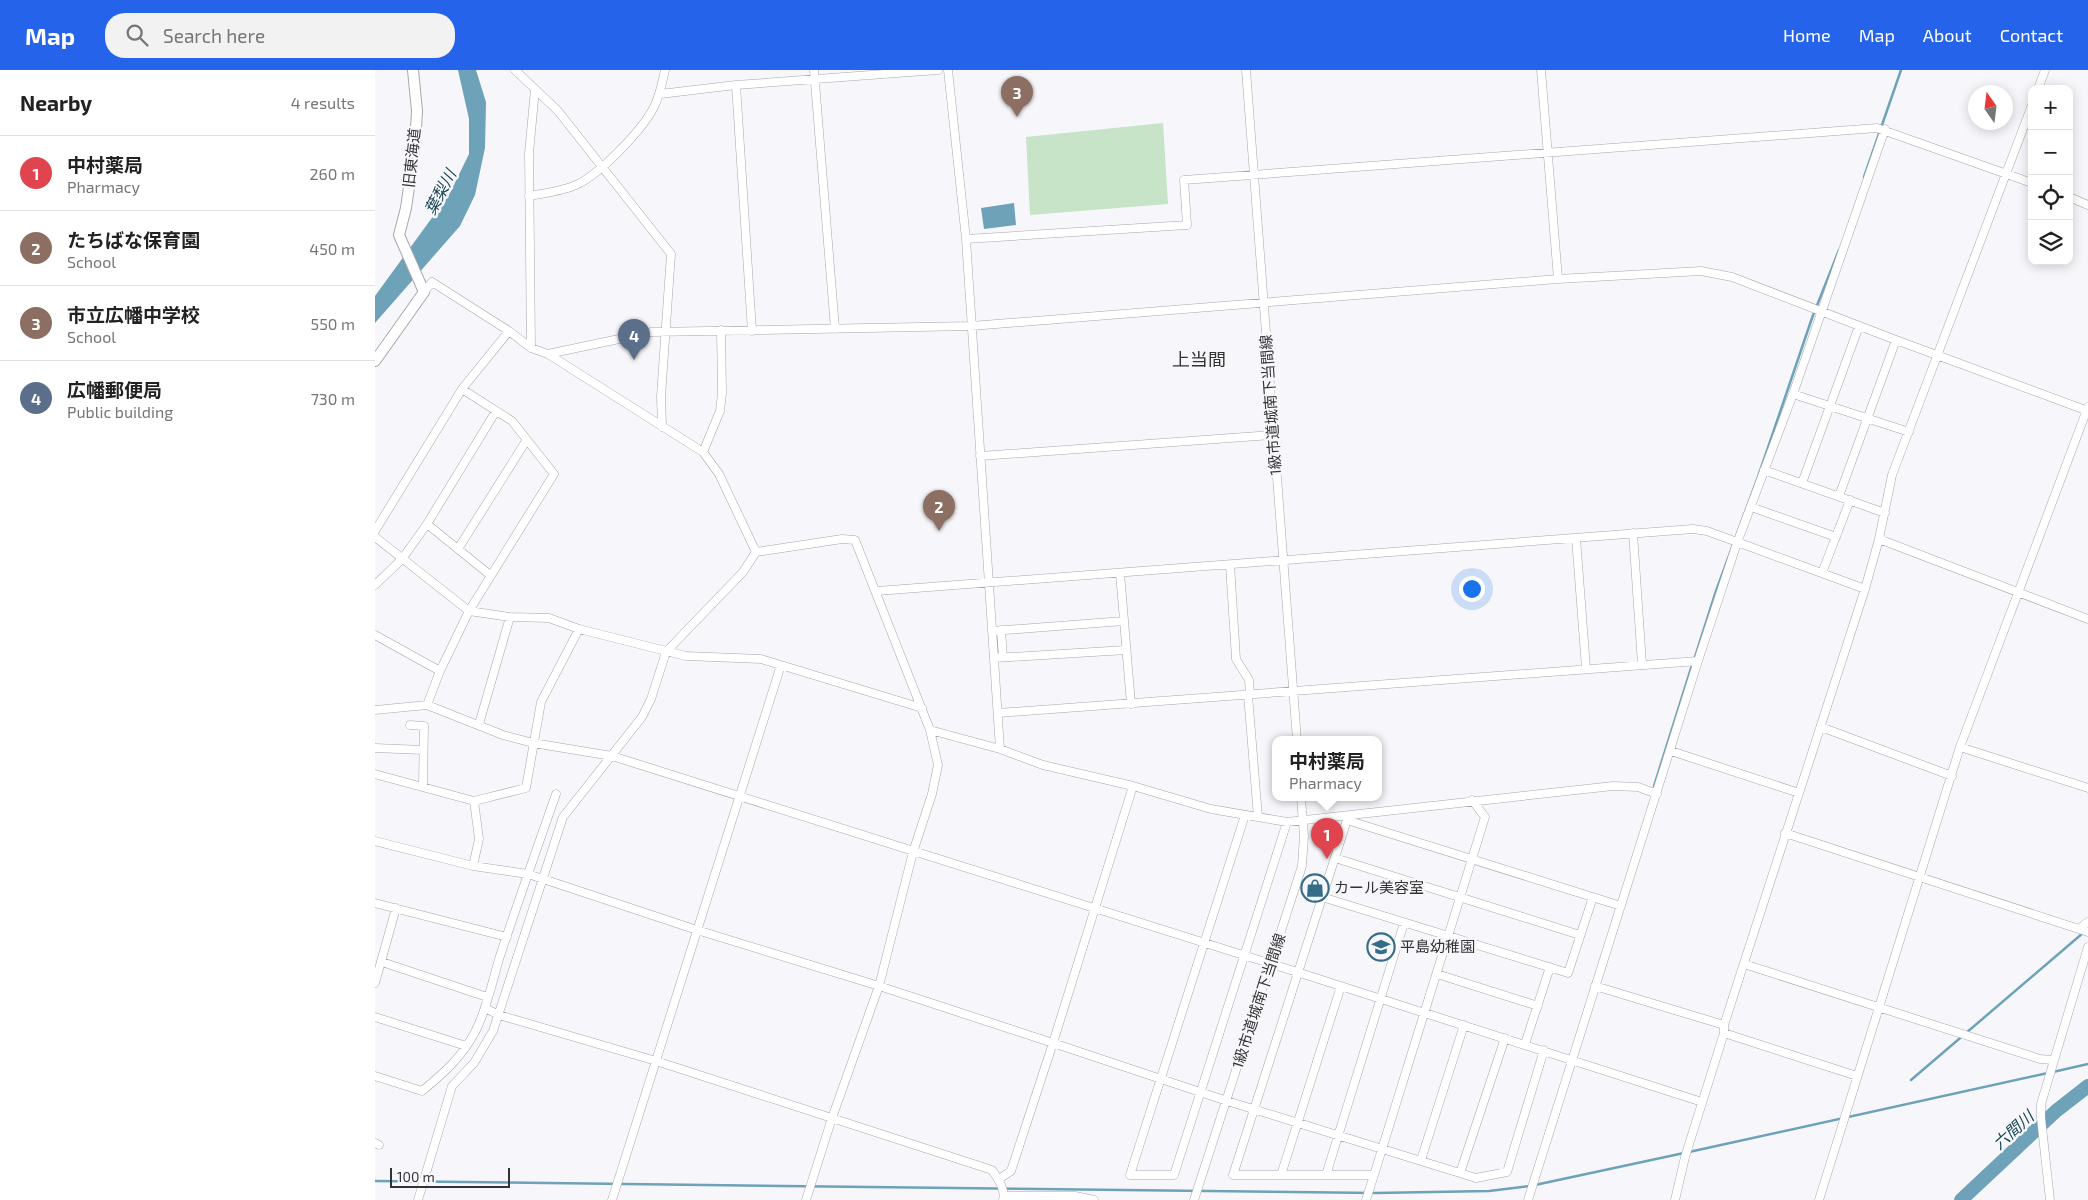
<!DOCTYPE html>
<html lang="en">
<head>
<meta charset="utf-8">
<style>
  body { margin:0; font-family:"Exo 2","Noto Sans JP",sans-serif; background:#f2f2f2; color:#222 }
  .controls { position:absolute; right:15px; top:15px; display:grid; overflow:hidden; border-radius:10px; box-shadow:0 2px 12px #0003 }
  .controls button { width:45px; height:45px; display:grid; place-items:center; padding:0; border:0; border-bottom:1px solid #e0e0e0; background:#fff; color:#222; font:25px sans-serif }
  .compass { position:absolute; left:1593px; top:15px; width:45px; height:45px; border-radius:50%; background:#fff; box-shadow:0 2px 12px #0003; rotate:346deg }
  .scale { position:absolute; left:15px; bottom:12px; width:120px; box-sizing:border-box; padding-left:5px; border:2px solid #333334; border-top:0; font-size:14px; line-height:18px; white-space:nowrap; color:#333334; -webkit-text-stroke:4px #f7f7fb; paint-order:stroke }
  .you { position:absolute; left:1096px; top:518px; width:18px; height:18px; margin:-12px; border:4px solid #fff; border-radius:50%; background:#1a73e8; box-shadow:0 0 0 8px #1a73e833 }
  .badge { display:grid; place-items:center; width:32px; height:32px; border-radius:50%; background:#2563eb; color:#fff; font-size:16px; font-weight:700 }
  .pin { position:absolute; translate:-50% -41px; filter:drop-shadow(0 1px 2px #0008) }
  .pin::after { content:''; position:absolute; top:26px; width:18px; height:15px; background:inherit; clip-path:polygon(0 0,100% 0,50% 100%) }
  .popup { position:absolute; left:897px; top:666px; width:110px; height:65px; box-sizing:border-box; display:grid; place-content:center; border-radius:10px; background:#fff; filter:drop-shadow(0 1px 4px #0005); font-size:16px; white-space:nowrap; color:#767676 }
  .popup b { font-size:19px; color:#222 }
  .popup::after { content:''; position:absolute; left:50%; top:100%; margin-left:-10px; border:10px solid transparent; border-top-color:#fff }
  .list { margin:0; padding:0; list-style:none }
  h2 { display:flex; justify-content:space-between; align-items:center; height:65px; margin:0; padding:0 20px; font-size:21px }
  h2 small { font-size:16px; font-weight:400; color:#767676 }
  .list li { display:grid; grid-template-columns:32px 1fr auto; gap:15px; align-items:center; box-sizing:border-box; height:75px; padding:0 20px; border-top:1px solid #e0e0e0 }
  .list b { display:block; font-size:19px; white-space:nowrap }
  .list p { margin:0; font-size:16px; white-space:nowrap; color:#767676 }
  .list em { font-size:16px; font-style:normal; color:#767676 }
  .icon { flex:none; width:28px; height:28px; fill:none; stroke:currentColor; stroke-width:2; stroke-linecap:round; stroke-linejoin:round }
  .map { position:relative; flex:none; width:1713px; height:1130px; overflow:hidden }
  header { display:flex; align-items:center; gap:30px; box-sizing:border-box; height:70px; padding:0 25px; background:#2563eb; color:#fff }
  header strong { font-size:24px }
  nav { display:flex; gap:28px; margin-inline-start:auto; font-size:18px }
  .search { width:350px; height:45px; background:#f2f2f2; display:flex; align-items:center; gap:12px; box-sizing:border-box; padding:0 18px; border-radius:20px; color:#767676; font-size:19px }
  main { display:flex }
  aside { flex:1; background:#fff }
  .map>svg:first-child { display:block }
  .green { fill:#c7e3c8 }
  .water { fill:#6da2b9 }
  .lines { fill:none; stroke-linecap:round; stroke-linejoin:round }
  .stream { stroke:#6da2b9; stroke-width:2.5 }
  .river { stroke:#6da2b9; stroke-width:14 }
  .minor-casing { stroke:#a7a7ab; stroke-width:9 }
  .major-casing { stroke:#a7a7ab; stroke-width:12 }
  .minor { stroke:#fff; stroke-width:8 }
  .major { stroke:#fff; stroke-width:10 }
  .labels { text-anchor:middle; stroke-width:5; stroke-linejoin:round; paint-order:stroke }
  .street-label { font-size:15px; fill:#333334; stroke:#f7f7fb }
  .poi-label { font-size:15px; fill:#333334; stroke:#f7f7fb; text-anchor:start }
  .water-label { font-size:16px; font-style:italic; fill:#174556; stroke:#f7f7fb }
  .quarter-label { font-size:18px; fill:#333334; stroke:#f7f7fb }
</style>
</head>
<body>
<header>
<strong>Map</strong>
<div class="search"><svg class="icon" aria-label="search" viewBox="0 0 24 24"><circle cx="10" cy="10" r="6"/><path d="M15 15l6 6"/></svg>Search here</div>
<nav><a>Home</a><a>Map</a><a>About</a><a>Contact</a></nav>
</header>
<main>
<aside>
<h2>Nearby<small>4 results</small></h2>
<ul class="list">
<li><span class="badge" style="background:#e0444e">1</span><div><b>中村薬局</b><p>Pharmacy</p></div><em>260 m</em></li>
<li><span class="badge" style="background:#8d6e63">2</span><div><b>たちばな保育園</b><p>School</p></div><em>450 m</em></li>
<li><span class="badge" style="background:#8d6e63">3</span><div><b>市立広幡中学校</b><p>School</p></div><em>550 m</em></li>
<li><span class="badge" style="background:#5c6f8a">4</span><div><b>広幡郵便局</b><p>Public building</p></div><em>730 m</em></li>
</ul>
</aside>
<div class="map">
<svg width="1713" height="1130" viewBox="0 0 1713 1130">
  <rect width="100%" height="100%" fill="#f7f7fb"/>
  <path class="green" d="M788,53L793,134L655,145L651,67Z"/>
  <path class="water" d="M83,0H101L111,32L110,78L100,125L85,156L0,253V226L75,123L94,84V49Z
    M639,133L641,155L609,159L606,138Z"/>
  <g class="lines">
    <path class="stream" d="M1489,107L1526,0
      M1320,587L1341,521L1383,407L1437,248L1464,180
      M1279,716L1317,595
      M1678,1002L1713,994
      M1536,1010L1708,863
      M1314,1082L1673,1003
      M0,1111L1000,1123L1114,1121L1155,1116
      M1160,1115L1309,1083"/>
    <path class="river" d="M1586,1130L1681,1041L1713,1016"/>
    <g class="minor-casing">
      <path id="minor" d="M140,0L160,19L154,83L156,278
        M439,0L460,259
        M573,0L591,169L625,679
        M871,0L922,670
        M1166,0L1183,209
        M361,15L377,261
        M160,19L183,41L296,184L286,326L287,357
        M1663,19L1670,0
        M285,24L361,15L563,0
        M154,126C171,123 189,121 203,114C226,103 268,59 279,37C285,25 287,13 290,0
        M1694,127L1713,135
        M591,169L812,155L809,110L1502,58L1657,113
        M49,222L57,212L134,261L156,278L173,284L328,382L344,404L381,482
        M173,284L277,262L596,256L1183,209L1326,201L1357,207L1521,270L1713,341
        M1418,324L1534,362
        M328,382L345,341L347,323L346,260
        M605,386L898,365
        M1389,400L1510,443
        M1427,413L1484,256
        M1464,426L1521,270
        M1376,437L1461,467
        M52,454L115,505
        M0,461L87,319L134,261
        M1258,463L1267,594
        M0,467L94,541L135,547L174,548L204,559L311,586L386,589L547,638
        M1201,468L1211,598
        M1504,469L1713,549
        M83,479L151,371
        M855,495L861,589L874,610L875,625
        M745,503L756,634
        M1447,503L1475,430
        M0,515L27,489L52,454L121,341
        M502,521L1318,459L1332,461L1490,519
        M626,560L628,587
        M617,561L749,551
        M0,565L65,601
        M619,588L751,580
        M873,625L883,747
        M52,635L65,601L94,541L179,404L137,351L87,319
        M0,640L52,635L128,665L158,673L237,686L922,902L1327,1032
        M623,643L1323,591
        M104,654L135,547
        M35,655L49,656L48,716
        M1446,657L1577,706
        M555,660L625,679L668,695L758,716L836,739L912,752L1238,716L1263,717L1282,724
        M1585,677L1713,718
        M0,678L48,680
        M1296,681L1424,723
        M0,704L99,731L151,718L166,632L204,559
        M758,716L678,973L852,1031L1101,1108L1132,1102L1169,980
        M870,745L755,1105H799L912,752
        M972,747V750L1246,836
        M972,750L858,1105H999L1110,747L1097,730
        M1410,763L1713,862
        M0,771L98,796L153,804L322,860L504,916L678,973L636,1101L624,1109
        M960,788L1205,865
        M98,796L104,769L99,731
        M947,827L1193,903L1218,827
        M0,833L132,867
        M1704,859L1713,852
        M7,892L112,927
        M1369,894L1665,989L1678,990
        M1062,904L1163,936
        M0,913L21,838
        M1220,916L1349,955
        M110,938L124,945L281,991L617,1100C623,1108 631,1120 628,1130
        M0,947L91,976
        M1349,963L1482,1006
        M1150,974L1175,897
        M0,1006L47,1021C69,1003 87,987 100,962C111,942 118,909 125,886C143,832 162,778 181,724
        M0,1073L4,1075
        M1046,1090L1089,955
        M1085,1103L1130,968
        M906,1105L966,916
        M951,1105L1029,853
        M630,1126H700L719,1130
        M43,1130L77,1016L99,993L118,961L188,747L267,647L276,629L291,582L368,502L381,482L467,469L480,470L555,660L563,695L557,724L538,782L504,916L457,1048L431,1130
        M237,1130L406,595
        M819,1130L927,796L929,766L926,728
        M991,1130L999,1105
        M1153,1130L1323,591L1362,473L1418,324L1510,59
        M1300,1130L1310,1087L1349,963V955L1490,519L1504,469L1517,405L1657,35
        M1444,1130L1585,677L1713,337
        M1675,1130L1666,1048V1034L1713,877"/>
    </g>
    <g class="major-casing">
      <path id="major" d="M0,291L49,222L24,165L31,138L40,75L42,41L38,0"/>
    </g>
    <use href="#minor" class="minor"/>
    <use href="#major" class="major"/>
  </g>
  <defs>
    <g id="shop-ring" transform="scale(1.4375)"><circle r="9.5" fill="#f7f7fb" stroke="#356d87" stroke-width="1.5"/><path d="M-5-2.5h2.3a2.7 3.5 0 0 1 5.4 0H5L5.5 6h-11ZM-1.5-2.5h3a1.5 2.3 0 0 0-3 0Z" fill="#356d87"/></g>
    <g id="school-ring" transform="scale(1.4375)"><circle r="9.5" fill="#f7f7fb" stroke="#356d87" stroke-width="1.5"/><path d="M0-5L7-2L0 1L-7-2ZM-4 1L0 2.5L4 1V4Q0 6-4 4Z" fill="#356d87"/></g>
  </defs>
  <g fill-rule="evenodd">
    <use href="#shop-ring" x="940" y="818"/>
    <use href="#school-ring" x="1006" y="877"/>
  </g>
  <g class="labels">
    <g class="street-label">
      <text transform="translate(37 88) rotate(-84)" y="5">旧東海道</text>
      <text transform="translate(896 335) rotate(-94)" y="5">1級市道城南下当間線</text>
      <text transform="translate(884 931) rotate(-72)" y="5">1級市道城南下当間線</text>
    </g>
    <g class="poi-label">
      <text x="959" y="823">カール美容室</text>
      <text x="1025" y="882">平島幼稚園</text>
    </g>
    <g class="water-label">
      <text transform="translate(65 122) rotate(-62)" y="6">葉梨川</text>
      <text transform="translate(1638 1060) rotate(-42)" y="6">六間川</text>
    </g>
    <g class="quarter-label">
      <text x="824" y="296">上当間</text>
    </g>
  </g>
</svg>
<div class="controls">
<button>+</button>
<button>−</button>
<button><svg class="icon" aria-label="locate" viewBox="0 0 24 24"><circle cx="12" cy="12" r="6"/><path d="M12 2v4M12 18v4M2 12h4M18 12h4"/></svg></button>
<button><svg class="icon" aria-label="layers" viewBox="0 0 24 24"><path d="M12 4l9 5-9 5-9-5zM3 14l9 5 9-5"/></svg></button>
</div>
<svg class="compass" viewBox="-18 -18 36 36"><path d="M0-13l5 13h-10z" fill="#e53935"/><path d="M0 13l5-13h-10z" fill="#767676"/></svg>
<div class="scale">100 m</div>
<div class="you"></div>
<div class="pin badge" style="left:952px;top:789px;background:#e0444e">1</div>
<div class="popup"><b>中村薬局</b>Pharmacy</div>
<div class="pin badge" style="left:564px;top:461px;background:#8d6e63">2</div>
<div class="pin badge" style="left:642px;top:47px;background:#8d6e63">3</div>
<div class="pin badge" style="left:259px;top:290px;background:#5c6f8a">4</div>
</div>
</main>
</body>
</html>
